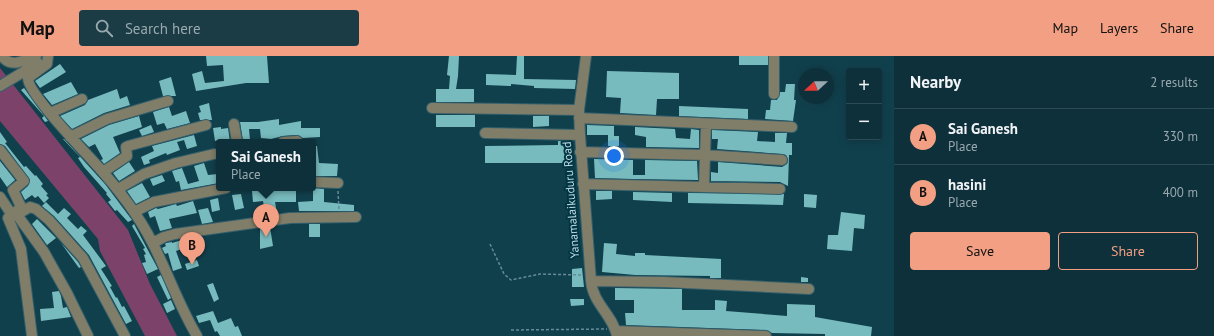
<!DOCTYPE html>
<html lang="en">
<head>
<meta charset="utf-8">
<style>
  body { margin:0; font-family:"PT Sans",sans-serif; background:#1b3c45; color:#f1f3f6 }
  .controls { position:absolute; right:12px; top:12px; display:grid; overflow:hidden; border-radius:4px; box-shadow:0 2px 10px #0003 }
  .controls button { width:36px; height:36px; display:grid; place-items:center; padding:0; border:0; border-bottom:1px solid #2d4b54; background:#0d303a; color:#f1f3f6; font:20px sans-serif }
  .compass { position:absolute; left:798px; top:12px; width:36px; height:36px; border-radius:50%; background:#0d303a; box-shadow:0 2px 10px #0003; rotate:248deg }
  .you { position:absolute; left:614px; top:100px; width:14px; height:14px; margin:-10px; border:3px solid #fff; border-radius:50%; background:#1a73e8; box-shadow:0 0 0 6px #1a73e833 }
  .badge { display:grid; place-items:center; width:26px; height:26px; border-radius:50%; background:#f39f83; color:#111; font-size:13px; font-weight:700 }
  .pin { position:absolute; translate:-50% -33px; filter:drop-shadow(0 1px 2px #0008) }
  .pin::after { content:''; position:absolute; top:21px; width:14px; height:12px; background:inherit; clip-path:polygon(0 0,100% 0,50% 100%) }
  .popup { position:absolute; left:216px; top:83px; width:100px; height:52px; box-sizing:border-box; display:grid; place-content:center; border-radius:4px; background:#0d303a; filter:drop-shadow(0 1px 3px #0005); font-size:13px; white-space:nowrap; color:#9aa9af }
  .popup b { font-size:15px; color:#f1f3f6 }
  .popup::after { content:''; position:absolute; left:50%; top:100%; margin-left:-8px; border:8px solid transparent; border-top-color:#0d303a }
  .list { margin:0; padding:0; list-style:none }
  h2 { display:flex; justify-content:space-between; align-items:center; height:52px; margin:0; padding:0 16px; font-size:17px }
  h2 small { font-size:13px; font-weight:400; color:#9aa9af }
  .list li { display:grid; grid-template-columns:26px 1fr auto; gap:12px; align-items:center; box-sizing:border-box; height:56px; padding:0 16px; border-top:1px solid #2d4b54 }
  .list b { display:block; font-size:15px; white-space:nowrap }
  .list p { margin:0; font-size:13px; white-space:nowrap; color:#9aa9af }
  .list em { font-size:13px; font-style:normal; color:#9aa9af }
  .actions { display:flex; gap:8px; padding:12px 16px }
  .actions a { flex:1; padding:9px 0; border:1px solid #f39f83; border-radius:4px; text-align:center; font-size:14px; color:#f39f83 }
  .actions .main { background:#f39f83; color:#111 }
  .icon { flex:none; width:22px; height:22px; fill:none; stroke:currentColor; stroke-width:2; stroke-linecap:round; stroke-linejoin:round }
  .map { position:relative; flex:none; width:894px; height:280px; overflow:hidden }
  header { display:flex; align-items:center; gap:24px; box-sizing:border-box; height:56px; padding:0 20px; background:#f39f83; color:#111 }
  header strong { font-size:19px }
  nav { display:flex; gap:22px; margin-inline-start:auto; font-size:14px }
  .search { width:280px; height:36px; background:#1b3c45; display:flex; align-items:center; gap:10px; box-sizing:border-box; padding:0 14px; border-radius:4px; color:#9aa9af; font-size:15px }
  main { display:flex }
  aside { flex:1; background:#0d303a }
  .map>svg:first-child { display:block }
  .water { fill:#7c426a }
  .building { fill:#78bbbe }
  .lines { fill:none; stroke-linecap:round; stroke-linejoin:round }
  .minor-casing { stroke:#345f6c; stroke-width:12 }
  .path { stroke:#648b96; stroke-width:1.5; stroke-dasharray:3 2; stroke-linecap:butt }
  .minor { stroke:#807d68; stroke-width:10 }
  .labels { text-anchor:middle; stroke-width:4; stroke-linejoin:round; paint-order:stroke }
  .street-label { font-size:12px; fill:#bfdce6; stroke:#023643 }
</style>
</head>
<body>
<header>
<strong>Map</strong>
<div class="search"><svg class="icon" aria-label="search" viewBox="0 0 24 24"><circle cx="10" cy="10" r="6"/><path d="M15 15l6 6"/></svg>Search here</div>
<nav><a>Map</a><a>Layers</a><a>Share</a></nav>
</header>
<main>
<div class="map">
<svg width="894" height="280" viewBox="0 0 894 280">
  <rect width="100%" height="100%" fill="#11404d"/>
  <path class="water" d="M0,12L128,174L150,228L177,280H145L100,195L98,183L0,65Z"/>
  <path class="building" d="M206,0H267L269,27H246L196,35L192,18L202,15L205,27L224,25L223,9L207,10Z
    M449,0H459L458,20L456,33H474V46H436V33H449L450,20L447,19Z
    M517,0H524V23L576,24L575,33L534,32V30L511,28V30L486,29V18L516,19Z
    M739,0H768V9H739Z
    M60,8L66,16L40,32L35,25Z
    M607,15L679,17V43H657L656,59L620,57L621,42L606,41Z
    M171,21L176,40H163L159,25Z
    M71,26L78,38L52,49L43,38Z
    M786,28H795L794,44H796L793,65L765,63L766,54H770L771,44H777L780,36H785Z
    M24,32L48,65L45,66L42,62L44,60L21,34Z
    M117,33L120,43L127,40L130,49L104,57L72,73L60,60L85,49L88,44Z
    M209,47L212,64H200L198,57L201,56L199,50Z
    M679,50L748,53V63L679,60Z
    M169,51L172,60L186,55L190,67L167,73L164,67L157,69L153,56Z
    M436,59H475V71H436Z
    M139,60L142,71L113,81L120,97L104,108L101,104L103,103L95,88L89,91L81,83L109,69Z
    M533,60H549V70L533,71Z
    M279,63V69L301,65V72H320V81L303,82L297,79L283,80L271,83L261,82L260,73H249L250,84L243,85L240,66H258Z
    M151,69L154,76L142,80L139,74Z
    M587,69L614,70V80H619V90H608V79H587Z
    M221,71V73L228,72L230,86H225L224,83L215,85L213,72Z
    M635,71L675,73L676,82L690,83L691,73L699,74V92L646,91V81L635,79Z
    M712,74L758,76L757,85L775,86V77H787L786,87H792V99H789L788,130L780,126L711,125V116L718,117V106L782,111L787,108L788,104L786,99L782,98L717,93L718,83H712Z
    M0,76L7,86L5,87L24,111L26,110L35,120L36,119L43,128L41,130L48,138L46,139L49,142L44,147L38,140L35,142L32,139L25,144L21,136L28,130L30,124L5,90L0,88Z
    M194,79L197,90L187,93L184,84L177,86L180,94L167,99L166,97L149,104L150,107L144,109L141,101L154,95L152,90Z
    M63,83H64L105,128L132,164L128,166L117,154L115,155L108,146L111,144L106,138L107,137L84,111L78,102L80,101Z
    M558,85L572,86V107H485V90L558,89Z
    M313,90H317L319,107L338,108L337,120H313Z
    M594,103L633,104V123L595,122Z
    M645,104L697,105L698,124L633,123V119H645Z
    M0,105L15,124L7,131L0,121Z
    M129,106L135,115L119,125L113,117Z
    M204,107L208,119L218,118L219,127L181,134L179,125L176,126L172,115L182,112L188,128L199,125L194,110Z
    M162,119L165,125L153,130L150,123Z
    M142,127L150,141L136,148L127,135Z
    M276,132H296V146H275L277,157L254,160V157L265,156L263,145L253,146L252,135Z
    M313,132L324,133V146L354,149V155H299L298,146L313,145Z
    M596,135H612V143L596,144Z
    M633,136L672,137V146L633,144Z
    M688,137L784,138L783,149L688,147Z
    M241,138L244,152L235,154L232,139Z
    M804,138L817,139L816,152L804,151Z
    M218,142L220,154L212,156L210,144Z
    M193,145L197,157L169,163L172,172L160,175L155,160L150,162L148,156L156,152L158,153L176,148L177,150Z
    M46,146L58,158L64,152L71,158L67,162L78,173L81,170L87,175L83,179L106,210L101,213L112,230L110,231L116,242L117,241L122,251L124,250L132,265L126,268L89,199L54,160L42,150Z
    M208,152L213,166L202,168L198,154Z
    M841,156L865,159L864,173L854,172L852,195L827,193L828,179H838Z
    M37,163L56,182L47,189L32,168Z
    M134,168L158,213L147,218L142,207L146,206L144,199L146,198L143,193L145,192L132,170Z
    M309,168H320V181H309Z
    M270,171L273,190L260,193V173Z
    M182,184L185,192L176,195L182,212L173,215L168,197L165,198L162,192L166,190L165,188L166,187L172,186V187Z
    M61,187L78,206L81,211L79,212Z
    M604,187L617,188L616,198L635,200V197H645V199L721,203V222H710V220L635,219L602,216Z
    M197,204L199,210L187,214L185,208Z
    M582,212L584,231H572V213Z
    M161,219L171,242L168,244L157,221Z
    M801,221L808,222V226H801Z
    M213,227L219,243L214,246L207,229Z
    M615,232L682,233V254H715V244L727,245L726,255L787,260V248L815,249V261L872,271L871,280H825V278L772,277L766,274L626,269L625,257H634V244H615Z
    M59,235L61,240L63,252L67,251L71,261L41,265L40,253L54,252L52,236Z
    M570,243H584V249L571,250Z
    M171,244L175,253L167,257L163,248Z
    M213,255L218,267L231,262L235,271L238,270L242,280H220L217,275L215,276L210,264L199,267L196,260Z"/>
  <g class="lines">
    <g class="minor-casing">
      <path id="minor" d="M2,0C11,13 24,4 36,0
        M48,0L47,8L28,22C27,36 81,92 93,105C116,130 137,156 152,186C168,217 179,250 197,280
        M586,0L579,54L580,79L591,225C593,248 613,259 617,280
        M0,30L38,7
        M774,38V0
        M432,52L579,54
        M50,57L82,43
        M579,62L792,71
        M234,68L237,86
        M485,77L580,79
        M70,81L107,63L168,45
        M283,86L297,85
        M0,94L24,125L13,134L23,155
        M580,96L705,99L782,104
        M103,116L127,100L126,91L128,90L206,69
        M313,126L338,127
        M583,128L780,133
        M704,130L706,68
        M118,133L144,118L176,107L214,98
        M0,141L12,159
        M15,156L44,196L67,237L88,280
        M134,156L154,146L226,132
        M153,187L164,181L175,178L290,162L356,161
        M591,225L664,226L809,233
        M616,275L766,280
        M32,280L21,193L8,162L18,154L23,155L30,151L36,153L49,164L83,202L125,280"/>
    </g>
    <path class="path" d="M338,135L339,154
      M490,188L504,218L511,224L540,218L582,219
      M511,274L607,273"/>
    <use href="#minor" class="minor"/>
  </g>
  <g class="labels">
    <g class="street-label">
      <text transform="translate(571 144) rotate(-94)" y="4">Yanamalaikuduru Road</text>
    </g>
  </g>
</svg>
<div class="controls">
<button>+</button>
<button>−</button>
</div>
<svg class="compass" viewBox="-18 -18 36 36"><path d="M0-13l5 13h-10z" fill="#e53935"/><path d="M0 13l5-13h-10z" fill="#9aa9af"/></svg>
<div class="you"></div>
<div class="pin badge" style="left:266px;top:181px">A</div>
<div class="popup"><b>Sai Ganesh</b>Place</div>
<div class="pin badge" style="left:192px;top:209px">B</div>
</div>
<aside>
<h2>Nearby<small>2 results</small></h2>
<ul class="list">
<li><span class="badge">A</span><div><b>Sai Ganesh</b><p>Place</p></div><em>330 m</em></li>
<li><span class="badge">B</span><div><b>hasini</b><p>Place</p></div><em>400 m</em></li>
</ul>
<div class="actions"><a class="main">Save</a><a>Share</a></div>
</aside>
</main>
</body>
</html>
